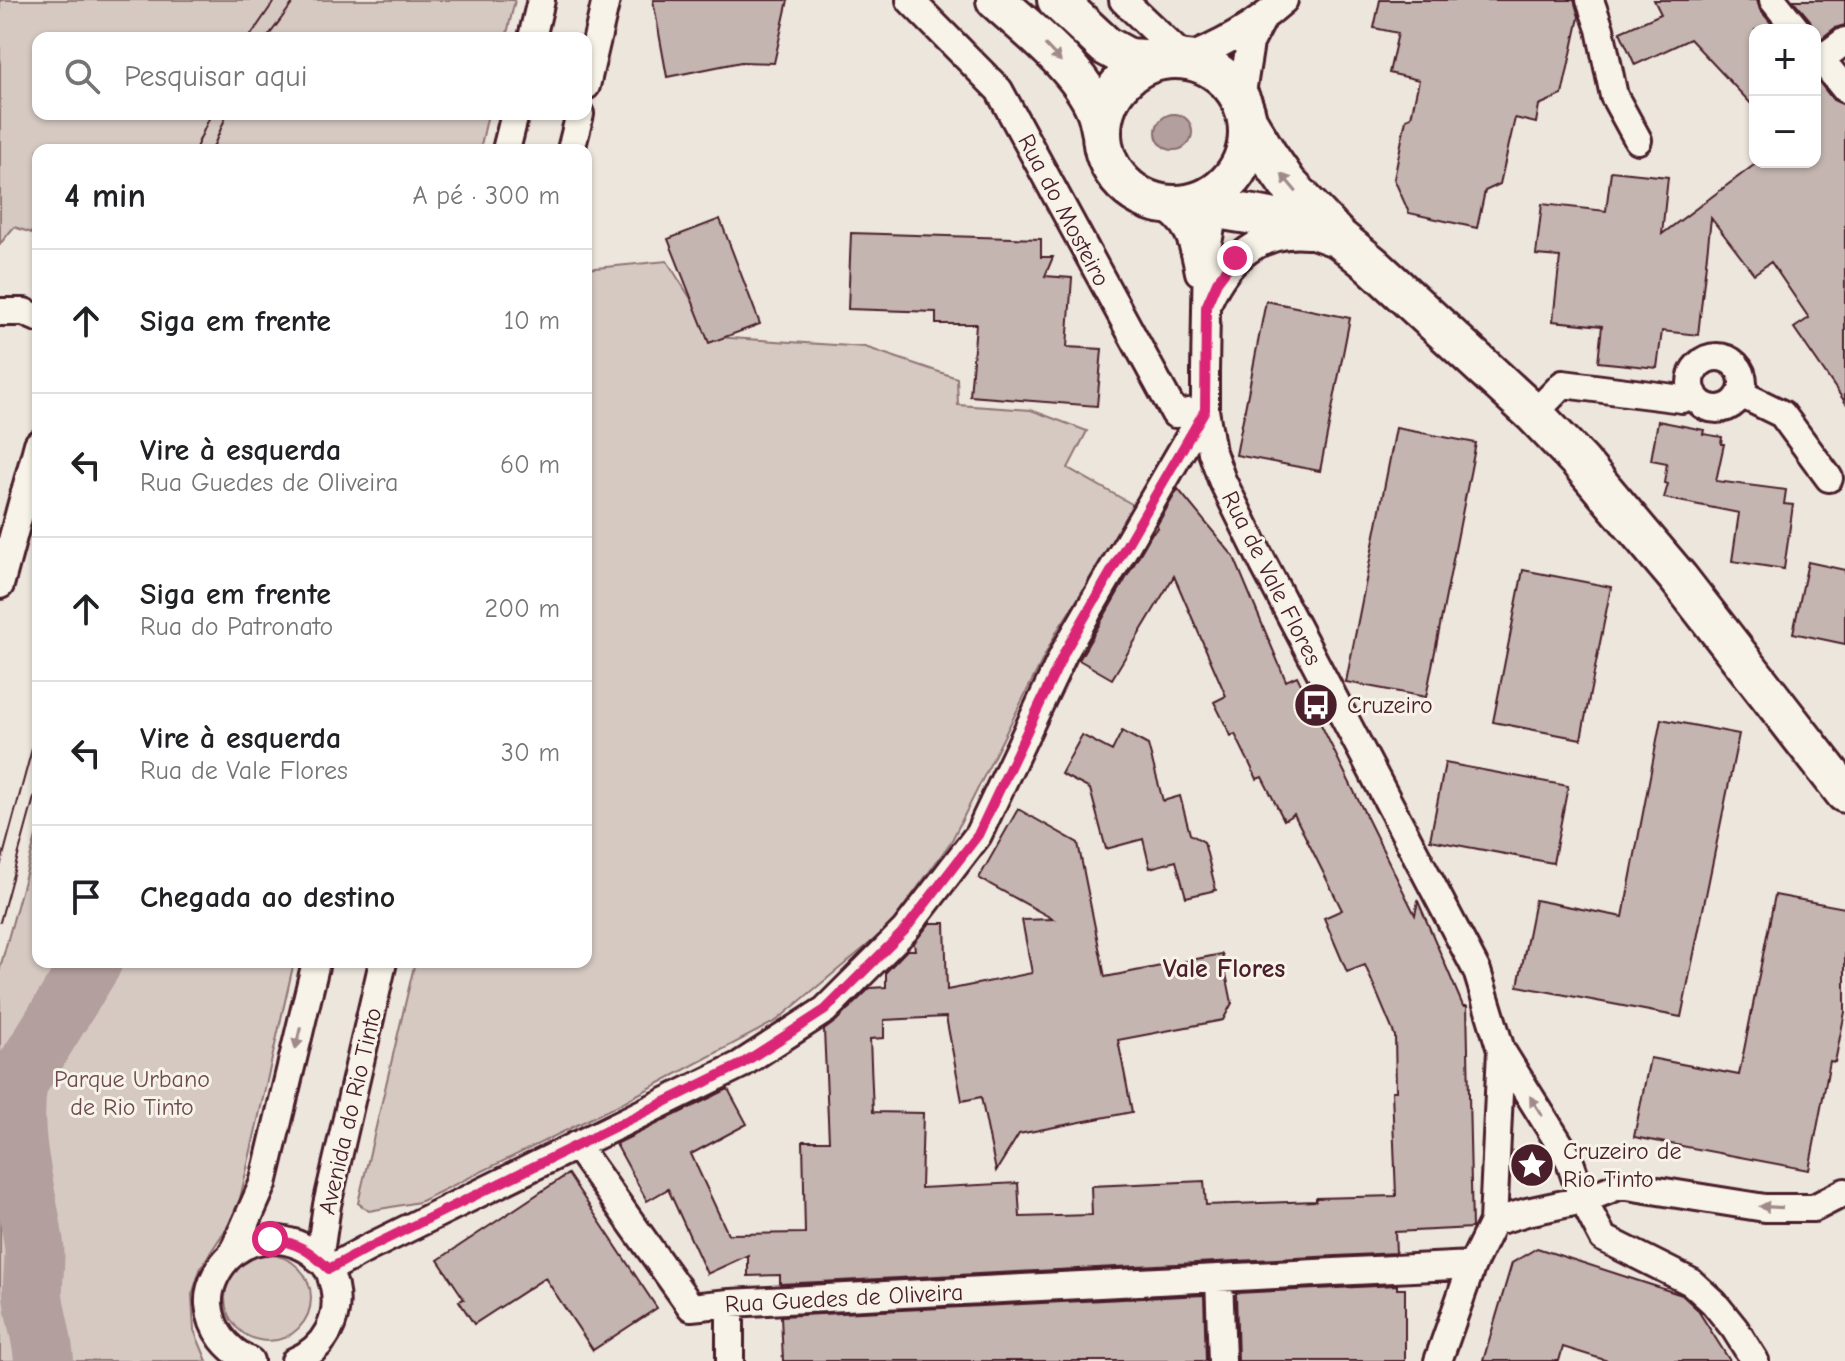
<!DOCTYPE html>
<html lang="pt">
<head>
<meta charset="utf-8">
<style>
  body { margin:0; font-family:"Comic Neue",sans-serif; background:#f2f2f2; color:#202124 }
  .controls { position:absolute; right:24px; top:24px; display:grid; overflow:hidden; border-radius:16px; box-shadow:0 2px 6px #0004 }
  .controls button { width:72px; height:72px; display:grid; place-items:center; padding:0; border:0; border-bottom:2px solid #e0e0e0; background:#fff; color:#202124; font:40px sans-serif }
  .stop { position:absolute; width:24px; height:24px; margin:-18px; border:6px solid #db2777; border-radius:50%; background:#fff }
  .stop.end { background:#db2777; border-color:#fff; box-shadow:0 2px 8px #0008 }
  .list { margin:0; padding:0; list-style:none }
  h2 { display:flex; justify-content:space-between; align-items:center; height:104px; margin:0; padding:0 32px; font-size:34px }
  h2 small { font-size:26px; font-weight:400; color:#757577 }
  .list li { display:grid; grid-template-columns:52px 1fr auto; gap:24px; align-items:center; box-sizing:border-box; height:144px; padding:0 32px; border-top:2px solid #e0e0e0 }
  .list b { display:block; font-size:30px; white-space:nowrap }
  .list p { margin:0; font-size:26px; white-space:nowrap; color:#757577 }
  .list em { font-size:26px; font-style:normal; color:#757577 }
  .icon { flex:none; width:44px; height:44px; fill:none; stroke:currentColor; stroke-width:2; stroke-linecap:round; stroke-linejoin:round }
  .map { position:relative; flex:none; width:1845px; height:1361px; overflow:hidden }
  .search { position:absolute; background:#fff; box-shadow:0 2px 6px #0004; left:32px; top:32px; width:560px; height:88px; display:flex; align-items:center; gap:20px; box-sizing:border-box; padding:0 28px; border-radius:16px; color:#757577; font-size:30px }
  .panel { position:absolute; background:#fff; box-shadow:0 2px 6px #0004; left:32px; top:144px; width:560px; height:824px; border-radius:16px }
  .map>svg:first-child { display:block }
  .green { fill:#d5c9c2; stroke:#907476; stroke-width:2 }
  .water { fill:#b39f9d; stroke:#896c6f; stroke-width:2 }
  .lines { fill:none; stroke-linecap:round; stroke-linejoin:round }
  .river { stroke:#b39f9d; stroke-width:60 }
  .building { fill:#c4b5b0; stroke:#4a1f2b; stroke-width:2 }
  .minor-casing { stroke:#4a1f2b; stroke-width:32 }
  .secondary-casing { stroke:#4a1f2b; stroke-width:44 }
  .minor { stroke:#f7f3e8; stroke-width:26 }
  .secondary { stroke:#f7f3e8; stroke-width:38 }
  .tram { stroke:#4a1f2b; stroke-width:2 }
  .oneway { fill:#a0898a }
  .route { stroke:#db2777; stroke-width:10 }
  .labels { text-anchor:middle; stroke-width:6; stroke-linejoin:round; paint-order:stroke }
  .street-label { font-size:24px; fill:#4a1f2b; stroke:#f7f3e8 }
  .poi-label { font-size:24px; fill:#4a1f2b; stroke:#f7f3e8; text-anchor:start }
  .park-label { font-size:24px; fill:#6d4a51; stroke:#f7f3e8 }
  .neighbourhood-label { font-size:26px; font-weight:bold; fill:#4a1f2b; stroke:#f7f3e8 }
</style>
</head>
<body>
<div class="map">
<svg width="1845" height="1361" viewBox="0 0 1845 1361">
  <rect width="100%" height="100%" fill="#ece6dd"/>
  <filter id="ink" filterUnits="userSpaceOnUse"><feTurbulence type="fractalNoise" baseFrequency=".0125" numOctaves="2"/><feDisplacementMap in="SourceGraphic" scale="16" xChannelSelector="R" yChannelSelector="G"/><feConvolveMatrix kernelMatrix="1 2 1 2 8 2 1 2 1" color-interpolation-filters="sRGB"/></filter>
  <g filter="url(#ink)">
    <path class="green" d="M0,0H515L506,38H38V114H488L480,150H38V235L14,227L0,244Z
      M667,261L715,337L865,347L957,378L958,405L1031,410L1087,431L1068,468L1137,507L1057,631L951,842L888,928L776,1021L616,1106L419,1202L369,1211L358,1203L415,962H586V269Z
      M38,830V962H294L237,1212L201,1267L192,1295L194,1330L207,1361H0V968Z
      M225 1298a43 43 0 1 1 86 0a43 43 0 1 1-86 0Z"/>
    <path class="water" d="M1156 132a18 18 0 1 1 36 0a18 18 0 1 1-36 0Z"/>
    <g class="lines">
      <path class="river" d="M44,1361C43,1338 35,1317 33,1295C32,1278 36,1262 34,1245C27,1192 8,1136 18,1082L92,962"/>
    </g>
    <path class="building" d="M653,0H788L774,63L741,62L667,77Z
      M1380,0H1574L1579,17L1562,95L1539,105L1536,123L1515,118L1500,184L1485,191L1477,228L1409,213L1394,179L1406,119L1411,117L1419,80L1389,73L1398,33L1374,28Z
      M1654,0H1757L1760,10L1777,30H1755V108L1690,39L1635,65L1620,32L1661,14Z
      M1793,0H1845V25L1835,28L1822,38L1815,36V30H1813L1810,20Z
      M1815,77L1833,100L1845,105V402L1794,328L1809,318L1771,262L1754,274L1711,218L1698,335L1662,331L1657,368L1598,362L1602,326L1553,321L1560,257L1536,255L1542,204L1606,211L1611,171L1668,177L1662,234L1758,162H1815Z
      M720,219L760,324L709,343L668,239Z
      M851,233L1041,239V257H1053L1045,276L1072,278L1067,347L1102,349L1097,406L970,396L976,324H936V312L848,309Z
      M1266,301L1350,318L1320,471L1236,455Z
      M1658,421L1704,430L1703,434L1722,437L1721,444H1724L1716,481L1786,490L1784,504L1793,505L1784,569L1732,561L1739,513L1664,498L1668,484L1664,483L1667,463L1651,460Z
      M1396,428L1476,443L1426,697L1346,682Z
      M1178,489L1234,557L1286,681L1297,676L1415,915L1418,901L1463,1006H1467L1472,1228L1395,1232L1396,1253L780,1284V1275L748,1276V1255L707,1274L668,1189L647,1201L616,1144L728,1089L747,1124L691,1154L728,1234L805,1233L803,1141H829L824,1030L836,1021L870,988L886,987V972L907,950H915L914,943L930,923H945L947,990L1032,973L1022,920L1053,919L979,878L1018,809L1078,843L1105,977L1222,954L1232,1003L1223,1020L1118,1040L1132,1112L1019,1134L996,1171L981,1097L962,1101L946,1017L884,1020V1038L870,1039L873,1112L923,1113L921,1188L1018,1183L1020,1217L1092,1215L1091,1186L1204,1181L1206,1205L1316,1201V1198L1396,1196L1392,1091H1396L1395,1036L1365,965L1347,972L1324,918L1342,910L1294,814L1284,820L1262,777L1257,779L1235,734L1231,736L1214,702L1226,696L1174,576L1112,679L1079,660L1152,533L1158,528L1157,525Z
      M1808,562L1845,570V644L1793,633Z
      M1523,570L1611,587L1581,739L1493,722Z
      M1661,719L1739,734L1681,1017L1518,986L1535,900L1623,917Z
      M1122,731L1148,745L1163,801L1180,796L1190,834L1204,842L1216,890L1186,897L1176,861L1150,868L1143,839L1106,849L1090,789L1061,774L1082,735L1112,751Z
      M1445,763L1568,786L1553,863L1430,840Z
      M1775,895L1845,908V1012L1835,1062L1830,1061L1809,1170L1634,1137L1650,1058L1739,1075Z
      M568,1174L657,1308L593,1350L545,1278L474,1324L459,1301L464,1299L438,1260Z
      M1537,1248L1682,1295L1697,1309L1730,1361H1608L1563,1347L1559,1361H1483L1512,1263Z
      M1397,1285V1289H1405V1361H1238L1236,1293Z
      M1204,1295L1206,1361H783L781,1316Z"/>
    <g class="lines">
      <g class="minor-casing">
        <path id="minor" d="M910,0L999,90L1175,414L1205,410
          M1123,0L1185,59C1223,45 1254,27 1284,0
          M1590,0L1600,29L1614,96L1638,140
          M1773,0L1797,30
          M532,38L541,0
          M1815,52L1845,89
          M1821,59L1845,41
          M586,86L606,0
          M1241,99L1250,43L1262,20
          M506,150L515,114
          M571,150L580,114
          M1226,186L1212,222L1207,248L1205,372V410L1212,452L1222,480L1264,565L1477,971L1501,1050L1569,1159L1583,1200L1603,1238L1691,1282L1714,1303L1735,1329L1755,1361
          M1160,204C1189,222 1193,240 1199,272
          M1209,300C1228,259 1261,230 1308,235
          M0,312H24L38,318
          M1691 383a26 26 0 1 1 52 0a26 26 0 1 1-52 0Z
          M1741,394L1782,414L1829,478
          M1534,414L1563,384L1682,399L1694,394
          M0,585L38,444
          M576,1145L691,1307L730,1303L1472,1265
          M1493,1222L1527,1212L1583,1200L1621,1185L1765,1208H1814L1845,1192
          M233,1252L263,1184L316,962
          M319,1260L327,1205L383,962
          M329,1269L368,1248L740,1065L825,1010L905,930L978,835L1065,651L1205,410
          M1219,1278L1222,1361
          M730,1303V1361
          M250,1361C228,1350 211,1331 209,1304C208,1288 216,1271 227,1259C255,1229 305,1235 328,1269C331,1273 332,1281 334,1286C341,1319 325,1348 295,1361
          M1438,1361L1472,1265L1493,1222L1501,1050"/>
      </g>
      <g class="secondary-casing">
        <path id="secondary" d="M996,0C1029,30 1079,68 1096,110C1099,117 1100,126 1102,134
          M1057,0L1106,46L1128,58L1159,60
          M1102 132a73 73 0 1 1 146 0a73 73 0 1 1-146 0Z
          M1248,122L1267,154L1287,183L1339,238L1371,264L1534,414L1581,463L1679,579L1845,793
          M1186,205C1237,212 1288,218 1336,237"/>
      </g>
      <use href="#minor" class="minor"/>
      <use href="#secondary" class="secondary"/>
      <path class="tram" d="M249,38L275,0
        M267,38L295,0
        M195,150L211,114
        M212,150L227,114
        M0,867L38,727
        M0,922L38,783"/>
    </g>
    <defs><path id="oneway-solid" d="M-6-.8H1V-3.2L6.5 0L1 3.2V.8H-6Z" transform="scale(2)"/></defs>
    <g class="oneway">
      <use href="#oneway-solid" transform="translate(1053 53) rotate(47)"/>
      <use href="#oneway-solid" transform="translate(1289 183) rotate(-130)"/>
      <use href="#oneway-solid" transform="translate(298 1038) rotate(103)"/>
      <use href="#oneway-solid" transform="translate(1536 1106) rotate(-122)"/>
      <use href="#oneway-solid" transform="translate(1771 1207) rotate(-177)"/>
    </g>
  </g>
  <g class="lines" filter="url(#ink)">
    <path class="route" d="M270,1239C297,1242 310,1251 329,1269L368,1248L740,1065L825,1010L905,930L978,835L1065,651L1205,410L1206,307L1217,282L1235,258"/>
  </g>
  <defs>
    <g id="bus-disc" transform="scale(2.3)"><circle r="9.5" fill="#4a1f2b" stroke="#f7f3e8"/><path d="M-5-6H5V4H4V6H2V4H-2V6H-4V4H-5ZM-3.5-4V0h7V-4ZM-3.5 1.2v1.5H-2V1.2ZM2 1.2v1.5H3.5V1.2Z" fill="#fff"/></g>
    <g id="sight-disc" transform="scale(2.3)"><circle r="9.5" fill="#4a1f2b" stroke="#f7f3e8"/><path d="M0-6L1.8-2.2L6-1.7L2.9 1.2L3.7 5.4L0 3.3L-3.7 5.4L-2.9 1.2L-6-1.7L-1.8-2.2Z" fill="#fff"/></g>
  </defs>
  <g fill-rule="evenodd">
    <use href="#bus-disc" x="1316" y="705"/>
    <use href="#sight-disc" x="1532" y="1165"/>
  </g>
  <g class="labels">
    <g class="street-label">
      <text transform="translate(1064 210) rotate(62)" y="8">Rua do Mosteiro</text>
      <text transform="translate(1272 578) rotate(63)" y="8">Rua de Vale Flores</text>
      <text transform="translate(350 1111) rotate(-77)" y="8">Avenida do Rio Tinto</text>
      <text transform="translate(844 1298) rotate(-3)" y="8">Rua Guedes de Oliveira</text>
    </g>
    <g class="poi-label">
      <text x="1347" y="713">Cruzeiro</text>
      <text x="1563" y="1159">Cruzeiro de<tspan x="1563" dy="28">Rio Tinto</tspan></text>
    </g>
    <g class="park-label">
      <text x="132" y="1087">Parque Urbano<tspan x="132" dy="28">de Rio Tinto</tspan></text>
    </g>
    <g class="neighbourhood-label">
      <text x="1224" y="977">Vale Flores</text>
    </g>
  </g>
</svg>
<div class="controls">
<button>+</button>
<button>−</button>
</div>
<div class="stop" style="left:270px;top:1239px"></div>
<div class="stop end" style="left:1235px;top:258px"></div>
<div class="search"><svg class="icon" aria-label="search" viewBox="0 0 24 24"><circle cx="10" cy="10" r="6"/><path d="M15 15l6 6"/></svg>Pesquisar aqui</div>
<section class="panel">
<h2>4 min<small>A pé · 300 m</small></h2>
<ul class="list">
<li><svg class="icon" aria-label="ahead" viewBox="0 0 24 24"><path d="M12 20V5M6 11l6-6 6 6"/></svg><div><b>Siga em frente</b></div><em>10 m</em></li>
<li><svg class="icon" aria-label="left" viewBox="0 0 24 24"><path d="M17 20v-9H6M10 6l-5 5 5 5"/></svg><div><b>Vire à esquerda</b><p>Rua Guedes de Oliveira</p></div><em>60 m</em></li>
<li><svg class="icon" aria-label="ahead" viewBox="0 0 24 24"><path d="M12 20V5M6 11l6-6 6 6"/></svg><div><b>Siga em frente</b><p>Rua do Patronato</p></div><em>200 m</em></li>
<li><svg class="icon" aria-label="left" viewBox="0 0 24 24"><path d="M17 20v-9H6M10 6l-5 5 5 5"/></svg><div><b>Vire à esquerda</b><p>Rua de Vale Flores</p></div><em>30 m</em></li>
<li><svg class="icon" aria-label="arrive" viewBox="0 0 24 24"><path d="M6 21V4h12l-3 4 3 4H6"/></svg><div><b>Chegada ao destino</b></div></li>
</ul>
</section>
</div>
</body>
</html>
